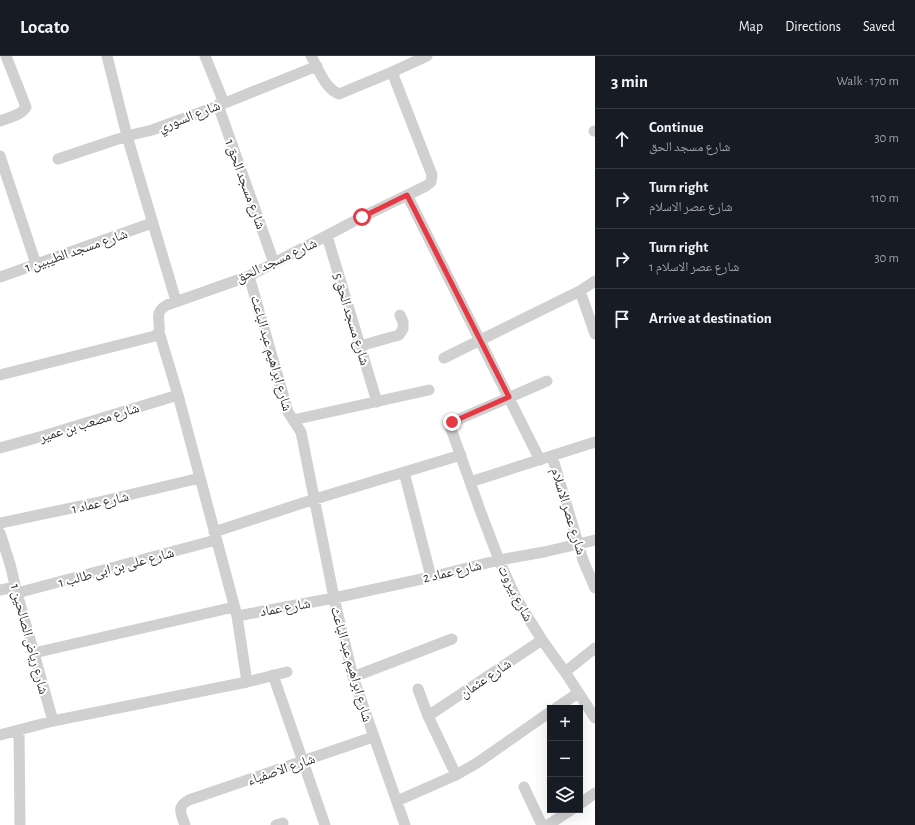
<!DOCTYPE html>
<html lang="en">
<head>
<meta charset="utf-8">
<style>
  body { margin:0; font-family:"Alegreya Sans","Noto Naskh Arabic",sans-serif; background:#20242c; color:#f1f3f6 }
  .controls { position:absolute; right:12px; bottom:12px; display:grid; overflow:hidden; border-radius:0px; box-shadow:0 4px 16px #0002 }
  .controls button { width:36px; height:36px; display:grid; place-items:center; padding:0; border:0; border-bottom:1px solid #363941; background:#171b24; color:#f1f3f6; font:20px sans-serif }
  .stop { position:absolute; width:12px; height:12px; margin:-9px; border:3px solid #e63946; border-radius:50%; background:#fff }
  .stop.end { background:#e63946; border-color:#fff; box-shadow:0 1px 4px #0008 }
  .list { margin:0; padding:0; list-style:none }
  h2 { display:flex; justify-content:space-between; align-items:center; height:52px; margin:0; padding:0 16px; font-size:17px }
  h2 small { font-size:13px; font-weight:400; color:#9ea1a6 }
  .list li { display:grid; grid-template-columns:26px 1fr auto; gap:12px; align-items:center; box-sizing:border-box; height:60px; padding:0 16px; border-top:1px solid #363941 }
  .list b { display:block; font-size:15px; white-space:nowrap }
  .list p { margin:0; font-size:13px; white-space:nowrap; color:#9ea1a6 }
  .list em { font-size:13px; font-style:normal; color:#9ea1a6 }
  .icon { flex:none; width:22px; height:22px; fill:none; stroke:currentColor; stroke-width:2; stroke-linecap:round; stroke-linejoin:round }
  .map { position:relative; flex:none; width:595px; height:769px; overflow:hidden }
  header { display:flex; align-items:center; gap:24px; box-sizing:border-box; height:56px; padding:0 20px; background:#171b24; border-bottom:1px solid #363941 }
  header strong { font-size:19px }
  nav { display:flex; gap:22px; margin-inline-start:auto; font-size:14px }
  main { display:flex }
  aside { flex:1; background:#171b24 }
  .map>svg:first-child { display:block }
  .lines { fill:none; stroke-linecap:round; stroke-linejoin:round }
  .minor { stroke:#d0d0d0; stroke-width:11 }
  .route { stroke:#e63946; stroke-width:5 }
  .labels { text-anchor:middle; stroke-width:4; stroke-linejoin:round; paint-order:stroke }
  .street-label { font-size:14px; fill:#333; stroke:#fff }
</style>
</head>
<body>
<header>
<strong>Locato</strong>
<nav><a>Map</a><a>Directions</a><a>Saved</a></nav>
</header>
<main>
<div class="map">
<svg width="595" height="769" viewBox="0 0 595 769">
  <rect width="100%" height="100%" fill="#fff"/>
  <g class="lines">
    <path class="minor" d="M107,0L127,80L176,245
      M205,0L224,47
      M311,0C318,12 325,33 339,38L392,16L427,0
      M218,49L274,207
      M0,65C8,62 22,59 26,51L6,0
      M594,75H595
      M0,100L36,208
      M58,103L127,80L152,74L210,53L317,10
      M407,139L540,404
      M327,180L377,346
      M249,220L288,356L301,376L334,542L353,621L405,769
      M0,221L152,167
      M580,235L595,278
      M159,276L178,339L237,560L247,626
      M360,290L399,279L403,273V266L400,259
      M444,302L580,235L595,225
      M0,319L155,280L159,276C161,264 153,257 167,249L249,220L307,190L362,161L426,130L431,126L432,119L392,16
      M547,325L457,364L453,366L450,370L480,454L499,504L516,542L542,584L565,616L595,662
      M293,364L429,334
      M0,392L43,380L178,339
      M552,400L583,504L595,532
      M404,416L431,521
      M470,426L595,386
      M0,467L95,447L200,422
      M214,476L315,443L461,399
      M0,477L10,508L17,537L53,665
      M0,534L15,531
      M17,537L216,484
      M237,560L334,542L431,521L499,504L544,496L595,484
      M34,597L234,551
      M565,616L595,592
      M273,619L325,769
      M353,621L452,583
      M418,633L428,660L456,719
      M556,652L578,637
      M428,660L542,584
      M19,675L20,769
      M0,679L53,665L247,626L287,616
      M524,731L542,769
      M397,745L456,719L477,707L550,656
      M580,748L595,737
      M185,769C181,757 176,751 189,744L373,681
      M276,769L283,767
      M548,769L571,754"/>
  </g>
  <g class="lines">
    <path class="route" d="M362,161L407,139L509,341L452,366"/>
  </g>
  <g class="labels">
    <g class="street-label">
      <text transform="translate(189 60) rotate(-21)" y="5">شارع السوري</text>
      <text transform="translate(246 128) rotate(70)" y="5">شارع مسجد الحق 1</text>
      <text transform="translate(76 194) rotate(-19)" y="5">شارع مسجد الطيبين 1</text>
      <text transform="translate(276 204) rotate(-25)" y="5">شارع مسجد الحق</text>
      <text transform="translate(352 263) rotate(73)" y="5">شارع مسجد الحق 5</text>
      <text transform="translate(272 297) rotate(74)" y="5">شارع ابراهيم عبد الباعث</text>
      <text transform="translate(89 366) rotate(-17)" y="5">شارع مصعب بن عمير</text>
      <text transform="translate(100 446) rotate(-13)" y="5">شارع عماد 1</text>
      <text transform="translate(569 455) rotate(73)" y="5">شارع عصر الاسلام</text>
      <text transform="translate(116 511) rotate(-15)" y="5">شارع على بن ابى طالب 1</text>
      <text transform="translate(452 515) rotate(-13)" y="5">شارع عماد 2</text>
      <text transform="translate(516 537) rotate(63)" y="5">شارع بيروت</text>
      <text transform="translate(285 551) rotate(-10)" y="5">شارع عماد</text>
      <text transform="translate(30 583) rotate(75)" y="5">شارع رياض الصالحين 1</text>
      <text transform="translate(352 608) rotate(74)" y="5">شارع ابراهيم عبد الباعث</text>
      <text transform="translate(485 622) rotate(-34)" y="5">شارع عثمان</text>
      <text transform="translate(281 713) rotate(-19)" y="5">شارع الاصفياء</text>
    </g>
  </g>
</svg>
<div class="controls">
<button>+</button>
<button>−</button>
<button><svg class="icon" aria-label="layers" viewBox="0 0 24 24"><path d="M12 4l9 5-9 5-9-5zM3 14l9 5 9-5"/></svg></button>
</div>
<div class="stop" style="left:362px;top:161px"></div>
<div class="stop end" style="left:452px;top:366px"></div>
</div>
<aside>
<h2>3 min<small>Walk · 170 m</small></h2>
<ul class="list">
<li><svg class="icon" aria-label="ahead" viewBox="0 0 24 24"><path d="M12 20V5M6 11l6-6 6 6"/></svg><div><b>Continue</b><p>شارع مسجد الحق</p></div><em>30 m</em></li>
<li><svg class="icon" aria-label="right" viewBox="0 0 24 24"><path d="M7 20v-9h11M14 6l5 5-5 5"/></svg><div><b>Turn right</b><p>شارع عصر الاسلام</p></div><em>110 m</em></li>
<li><svg class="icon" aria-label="right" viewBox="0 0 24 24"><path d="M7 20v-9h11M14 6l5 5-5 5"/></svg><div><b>Turn right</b><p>شارع عصر الاسلام 1</p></div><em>30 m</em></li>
<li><svg class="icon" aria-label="arrive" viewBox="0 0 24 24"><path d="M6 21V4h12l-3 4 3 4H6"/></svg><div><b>Arrive at destination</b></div></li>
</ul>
</aside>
</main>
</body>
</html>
